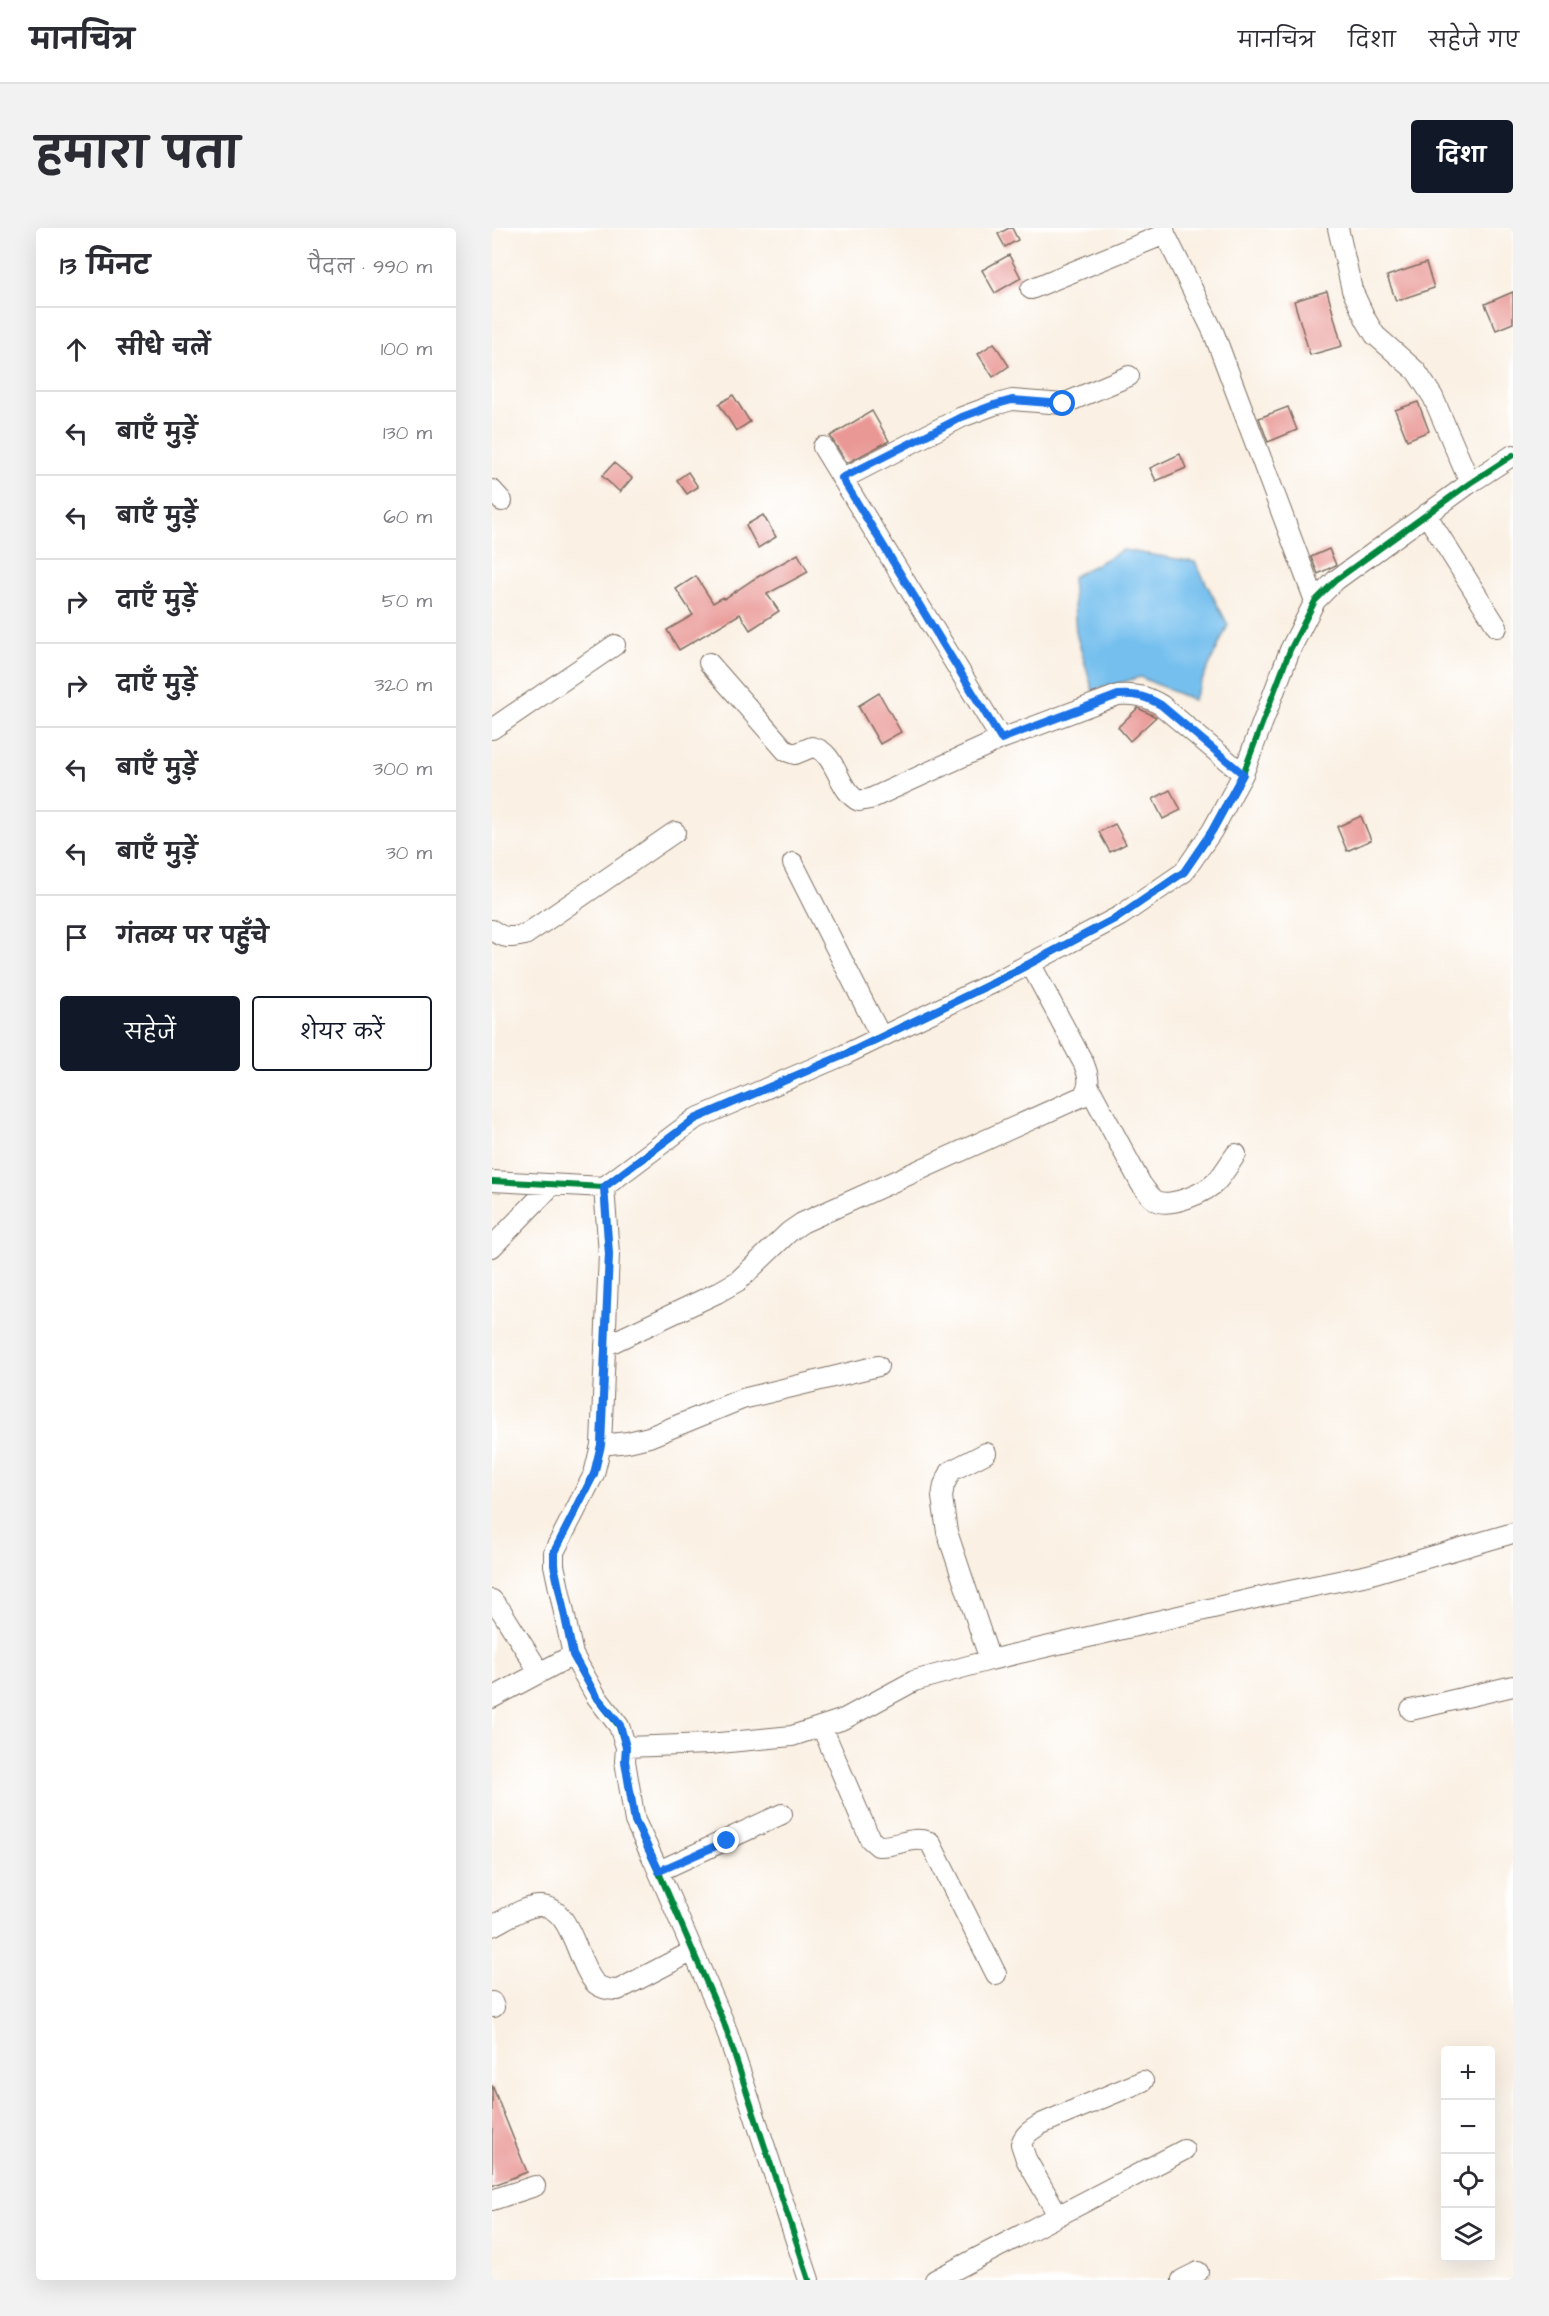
<!DOCTYPE html>
<html lang="hi">
<head>
<meta charset="utf-8">
<style>
  body { margin:0; font-family:"Architects Daughter","Playpen Sans Deva",sans-serif; background:#f2f2f3; color:#2b2b33 }
  .controls { position:absolute; right:18px; bottom:18px; display:grid; overflow:hidden; border-radius:6px; box-shadow:0 6px 24px #0002 }
  .controls button { width:54px; height:54px; display:grid; place-items:center; padding:0; border:0; border-bottom:2px solid #e1e1e2; background:#fff; color:#2b2b33; font:30px sans-serif }
  .stop { position:absolute; width:18px; height:18px; margin:-14px; border:4px solid #1a73e8; border-radius:50%; background:#fff }
  .stop.end { background:#1a73e8; border-color:#fff; box-shadow:0 2px 6px #0008 }
  .list { margin:0; padding:0; list-style:none }
  h2 { display:flex; justify-content:space-between; align-items:center; height:78px; margin:0; padding:0 24px; font-size:26px }
  h2 small { font-size:20px; font-weight:400; color:#7c7c81 }
  .list li { display:grid; grid-template-columns:39px 1fr auto; gap:18px; align-items:center; box-sizing:border-box; height:84px; padding:0 24px; border-top:2px solid #e1e1e2 }
  .list b { display:block; font-size:22px; white-space:nowrap }
  .list em { font-size:20px; font-style:normal; color:#7c7c81 }
  .actions { display:flex; gap:12px; padding:18px 24px }
  .actions a { flex:1; padding:14px 0; border:2px solid #111827; border-radius:6px; text-align:center; font-size:21px; color:#111827 }
  .actions .main { background:#111827; color:#fff }
  .icon { flex:none; width:33px; height:33px; fill:none; stroke:currentColor; stroke-width:2; stroke-linecap:round; stroke-linejoin:round }
  .map { position:relative; flex:none; width:1021px; height:2052px; overflow:hidden; border-radius:6px }
  header { display:flex; align-items:center; gap:36px; box-sizing:border-box; height:84px; padding:0 30px; background:#fff; border-bottom:2px solid #e1e1e2 }
  header strong { font-size:28px }
  nav { display:flex; gap:33px; margin-inline-start:auto; font-size:21px }
  .intro { display:flex; align-items:center; justify-content:space-between; box-sizing:border-box; height:144px; padding:0 36px }
  h1 { margin:0; font-size:42px }
  .button { padding:15px 27px; border-radius:6px; background:#111827; color:#fff; font-size:21px; font-weight:700 }
  main { display:flex; gap:36px; padding:0 36px }
  aside { flex:1; background:#fff; border-radius:6px; box-shadow:0 6px 24px #0002 }
  .map>svg:first-child { display:block }
  .water { fill:#75bfee; stroke:#587486; stroke-width:1.5 }
  .building { fill:#e99895 }
  .lines { fill:none; stroke-linecap:round; stroke-linejoin:round }
  .minor-casing { stroke:#7e6f63; stroke-width:22 }
  .minor { stroke:#fff; stroke-width:20 }
  .cycleway-casing { stroke:#fff; stroke-width:10 }
  .cycleway { stroke:#00873e; stroke-width:6 }
  .route { stroke:#1a73e8; stroke-width:8 }
</style>
</head>
<body>
<header>
<strong>मानचित्र</strong>
<nav><a>मानचित्र</a><a>दिशा</a><a>सहेजे गए</a></nav>
</header>
<div class="intro"><h1>हमारा पता</h1><a class="button">दिशा</a></div>
<main>
<aside>
<h2>13 मिनट<small>पैदल · 990 m</small></h2>
<ul class="list">
<li><svg class="icon" aria-label="ahead" viewBox="0 0 24 24"><path d="M12 20V5M6 11l6-6 6 6"/></svg><div><b>सीधे चलें</b></div><em>100 m</em></li>
<li><svg class="icon" aria-label="left" viewBox="0 0 24 24"><path d="M17 20v-9H6M10 6l-5 5 5 5"/></svg><div><b>बाएँ मुड़ें</b></div><em>130 m</em></li>
<li><svg class="icon" aria-label="left" viewBox="0 0 24 24"><path d="M17 20v-9H6M10 6l-5 5 5 5"/></svg><div><b>बाएँ मुड़ें</b></div><em>60 m</em></li>
<li><svg class="icon" aria-label="right" viewBox="0 0 24 24"><path d="M7 20v-9h11M14 6l5 5-5 5"/></svg><div><b>दाएँ मुड़ें</b></div><em>50 m</em></li>
<li><svg class="icon" aria-label="right" viewBox="0 0 24 24"><path d="M7 20v-9h11M14 6l5 5-5 5"/></svg><div><b>दाएँ मुड़ें</b></div><em>320 m</em></li>
<li><svg class="icon" aria-label="left" viewBox="0 0 24 24"><path d="M17 20v-9H6M10 6l-5 5 5 5"/></svg><div><b>बाएँ मुड़ें</b></div><em>300 m</em></li>
<li><svg class="icon" aria-label="left" viewBox="0 0 24 24"><path d="M17 20v-9H6M10 6l-5 5 5 5"/></svg><div><b>बाएँ मुड़ें</b></div><em>30 m</em></li>
<li><svg class="icon" aria-label="arrive" viewBox="0 0 24 24"><path d="M6 21V4h12l-3 4 3 4H6"/></svg><div><b>गंतव्य पर पहुँचे</b></div></li>
</ul>
<div class="actions"><a class="main">सहेजें</a><a>शेयर करें</a></div>
</aside>
<div class="map">
<svg width="1021" height="2052" viewBox="0 0 1021 2052">
  <rect width="100%" height="100%" fill="#fff"/>
  <filter id="ink" filterUnits="userSpaceOnUse"><feTurbulence type="fractalNoise" baseFrequency=".0167" numOctaves="2"/><feDisplacementMap in="SourceGraphic" scale="12" xChannelSelector="R" yChannelSelector="G"/><feConvolveMatrix kernelMatrix="1 2 1 2 8 2 1 2 1" color-interpolation-filters="sRGB"/></filter>
  <filter id="wash" filterUnits="userSpaceOnUse"><feTurbulence type="fractalNoise" baseFrequency=".008" numOctaves="4" result="noise"/><feDisplacementMap in="SourceGraphic" scale="24" xChannelSelector="R" yChannelSelector="G"/><feGaussianBlur stdDeviation="1.35" result="paint"/><feColorMatrix in="noise" values="0 0 0 0 0 0 0 0 0 0 0 0 0 0 0 0 0 1.4 0 .05"/><feComposite in="paint" operator="in"/></filter>
  <g filter="url(#wash)">
    <rect width="100%" height="100%" fill="#faf0e3"/>
    <path class="water" d="M631,322L703,334L736,397L701,472L648,449L601,463L584,405L580,349Z"/>
    <g id="blocks">
      <path class="building" d="M517,0H520L526,12L513,19L506,6Z
        M517,27L529,50L503,65L490,42Z
        M934,35L942,60L904,73L895,48Z
        M835,63L850,118L818,127L802,73Z
        M1021,64V95L1004,102L993,76Z
        M502,115L517,138L501,149L486,126Z
        M241,167L258,194L244,203L227,176Z
        M926,174L937,203L915,212L903,182Z
        M796,179L805,202L776,214L767,190Z
        M380,183L397,213L355,235L338,208Z
        M688,226L694,240L664,253L658,240Z
        M122,235L140,250L128,264L110,248Z
        M196,244L206,259L195,266L185,252Z
        M271,287L284,309L266,320L254,297Z
        M837,321L844,337L826,346L819,329Z
        M306,326L316,344L275,366L287,383L258,402L248,386L187,422L175,402L201,387L184,361L204,348L221,375L231,369L232,371L262,351Z
        M387,465L409,504L388,516L366,478Z
        M646,480L664,489L638,513L626,499Z
        M678,562L689,582L671,591L661,571Z
        M869,588L879,612L855,623L845,599Z
        M623,596L634,616L618,624L607,604Z
        M0,1857L35,1944L0,1958Z"/>
    </g>
  </g>
  <g filter="url(#ink)">
    <use href="#blocks" fill-opacity="0" stroke="#7e6f63" stroke-width="1.5"/>
    <g class="lines">
      <g class="minor-casing">
        <path id="minor" d="M672,0L673,6L721,103L823,373
          M846,0L860,62L874,92L883,107L924,143L941,169L978,255
          M539,61L673,6
          M331,219L509,511
          M350,251L470,189L502,177L520,172L571,176L637,148
          M0,262L10,273
          M934,286L1005,399
          M217,435L294,523L303,526L320,519C345,523 345,563 367,573L378,571L509,511L626,467C644,466 654,468 669,477L751,546
          M0,501L123,417
          M301,635L389,809
          M0,702C12,711 18,710 33,707L183,604
          M597,859L649,956C654,962 658,970 665,973C679,980 715,964 725,953C732,945 738,935 744,926
          M0,953L112,959L203,891L352,827L503,754L628,688L692,644L720,603L751,546L798,422L823,373L844,352L978,255L1021,227
          M112,959L117,1026L109,1217L102,1246L62,1324V1337L81,1427L104,1468L127,1498L134,1519L133,1533L143,1593L162,1633L232,1795L317,2052
          M0,1019L59,958
          M113,1118L225,1065L246,1053L297,1004L310,995L591,868C599,856 597,849 592,836L538,735
          M109,1217L136,1214L157,1209L250,1171L386,1138
          M494,1225L459,1243L452,1257L450,1269L455,1304L498,1432
          M0,1372L10,1384L48,1445
          M0,1470L81,1427
          M919,1482L1021,1458
          M330,1499L378,1611L386,1618C405,1619 420,1607 438,1614L504,1746
          M134,1519L217,1516L300,1508L352,1491L422,1453L498,1432L764,1370L876,1347L1021,1305
          M167,1643L290,1586
          M0,1698C14,1691 31,1679 47,1678C80,1676 85,1738 104,1756C110,1761 119,1762 126,1762L201,1723
          M0,1774L2,1779
          M0,1972L43,1958
          M566,1987L534,1931L529,1916C533,1905 540,1902 549,1896L651,1853
          M443,2052L692,1922
          M690,2052L706,2044"/>
      </g>
      <use href="#minor" class="minor"/>
      <g class="cycleway-casing">
        <path id="cycleway" d="M0,953L112,959L203,891L352,827L503,754L628,688L692,644L720,603L751,546L798,422L823,373L844,352L978,255L1021,227
          M112,959L117,1026L109,1217L102,1246L62,1324V1337L81,1427L104,1468L127,1498L134,1519L133,1533L143,1593L162,1633L232,1795L317,2052"/>
      </g>
      <use href="#cycleway" class="cycleway"/>
    </g>
  </g>
  <g class="lines" filter="url(#ink)">
    <path class="route" d="M235,1613L167,1643L143,1593L133,1533L134,1519L128,1497L104,1468L81,1427L62,1337V1324L102,1246L109,1217L117,1026L112,959L203,891L352,827L503,754L628,688L692,644L720,603L751,546L669,477C653,468 644,466 626,467L509,511L350,250L470,189L502,177L520,172L571,176"/>
  </g>
</svg>
<div class="controls">
<button>+</button>
<button>−</button>
<button><svg class="icon" aria-label="locate" viewBox="0 0 24 24"><circle cx="12" cy="12" r="6"/><path d="M12 2v4M12 18v4M2 12h4M18 12h4"/></svg></button>
<button><svg class="icon" aria-label="layers" viewBox="0 0 24 24"><path d="M12 4l9 5-9 5-9-5zM3 14l9 5 9-5"/></svg></button>
</div>
<div class="stop" style="left:571px;top:176px"></div>
<div class="stop end" style="left:235px;top:1613px"></div>
</div>
</main>
</body>
</html>
